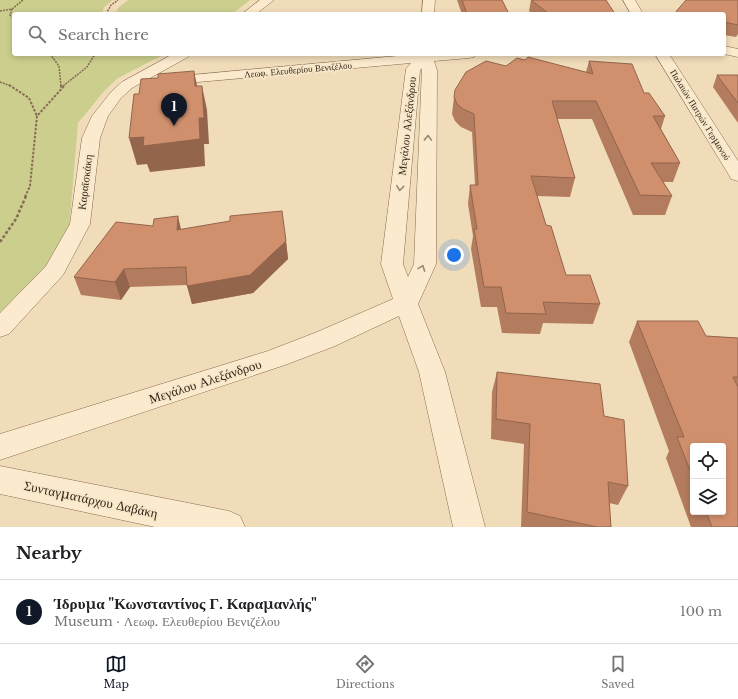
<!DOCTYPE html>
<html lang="en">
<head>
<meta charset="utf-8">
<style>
  body { margin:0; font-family:"Libre Baskerville",serif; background:#f6f6f6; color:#202124 }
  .controls { position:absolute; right:12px; bottom:12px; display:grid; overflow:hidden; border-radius:4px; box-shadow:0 2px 6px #0003 }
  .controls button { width:36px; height:36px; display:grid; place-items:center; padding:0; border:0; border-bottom:1px solid #e0e0e0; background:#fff; color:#202124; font:20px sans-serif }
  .you { position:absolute; left:454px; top:255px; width:14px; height:14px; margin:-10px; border:3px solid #fff; border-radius:50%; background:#1a73e8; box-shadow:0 0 0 6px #1a73e833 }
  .badge { display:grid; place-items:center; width:26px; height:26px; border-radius:50%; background:#111827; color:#fff; font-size:13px; font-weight:700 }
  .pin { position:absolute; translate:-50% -33px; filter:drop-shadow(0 1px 2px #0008) }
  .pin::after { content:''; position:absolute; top:21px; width:14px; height:12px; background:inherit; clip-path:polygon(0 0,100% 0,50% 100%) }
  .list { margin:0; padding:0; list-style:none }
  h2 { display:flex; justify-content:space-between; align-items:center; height:52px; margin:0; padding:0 16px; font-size:17px }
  h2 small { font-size:13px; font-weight:400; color:#757577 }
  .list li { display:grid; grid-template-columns:26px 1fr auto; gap:12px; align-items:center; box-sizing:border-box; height:64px; padding:0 16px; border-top:1px solid #e0e0e0 }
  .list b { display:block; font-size:15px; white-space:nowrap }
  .list p { margin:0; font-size:13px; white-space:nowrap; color:#757577 }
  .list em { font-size:13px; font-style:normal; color:#757577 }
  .icon { flex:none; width:22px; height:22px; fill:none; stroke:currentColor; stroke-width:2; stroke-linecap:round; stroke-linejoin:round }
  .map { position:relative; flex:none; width:738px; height:527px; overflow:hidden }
  .search { position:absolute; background:#fff; box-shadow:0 2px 6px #0003; left:12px; right:12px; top:12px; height:44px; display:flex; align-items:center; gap:10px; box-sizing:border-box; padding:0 14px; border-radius:4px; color:#757577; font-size:15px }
  .sheet { height:116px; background:#fff }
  nav { display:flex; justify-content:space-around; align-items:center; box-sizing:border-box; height:56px; border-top:1px solid #e0e0e0; background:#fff; font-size:11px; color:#757577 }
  nav a { display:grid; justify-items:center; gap:2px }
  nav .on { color:#111827 }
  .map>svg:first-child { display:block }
  .green { fill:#cbce8d }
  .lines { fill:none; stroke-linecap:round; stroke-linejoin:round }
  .street-casing { stroke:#876b53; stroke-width:1 }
  .path-far2 { stroke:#876b53; stroke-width:1.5; stroke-dasharray:2 1; stroke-linecap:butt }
  .path-far1 { stroke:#876b53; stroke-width:2; stroke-dasharray:2.5 1.5; stroke-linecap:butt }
  .path { stroke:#876b53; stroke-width:2.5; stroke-dasharray:3 2; stroke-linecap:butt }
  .street { fill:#fbeacd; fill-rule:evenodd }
  .wall { fill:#b47c5e; fill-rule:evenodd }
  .shaded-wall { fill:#92654c }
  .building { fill:#d1906d; stroke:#92654c }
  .oneway { stroke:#988873 }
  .labels { text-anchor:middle; stroke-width:3.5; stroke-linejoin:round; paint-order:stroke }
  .far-street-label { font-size:9px; fill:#352519; stroke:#f7e7c9 }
  .street-label { font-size:11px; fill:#352519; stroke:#f7e7c9 }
  .near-street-label { font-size:13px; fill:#352519; stroke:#f7e7c9 }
</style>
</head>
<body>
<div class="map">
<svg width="738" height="527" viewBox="0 0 738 527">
  <rect width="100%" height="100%" fill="#f0dcb9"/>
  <path class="green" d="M0,0H113L104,7L102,14H14V54H165L118,78L105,90L78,123L69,229L44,269L0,314Z
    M128,0H250L232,14H115L118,8Z"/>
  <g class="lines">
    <g class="street-casing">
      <path id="street" d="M260,0H274L256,14H242Z
        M423,0H435L434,14H422Z
        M623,0H635L643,14H631Z
        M724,46L738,49V57L724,54Z
        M173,54H190L188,57L132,88L121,98L108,116L100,138L90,224L63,275L9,334L0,337V313L46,266L70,224L82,138L92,116L111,92L122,82Z
        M419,54H476L474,57L469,58L434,61L437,70L436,264L418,304L445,372L485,527H453L419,372L399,316L335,346L285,365L0,460V434L268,351L317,332L393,299L381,264L406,69L411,63L165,85L160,84L158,81L160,78ZM422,68L414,264L408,277L403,264L420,70Z
        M655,54H669L738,161V181L731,179L729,175Z
        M0,466L229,511L240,516L245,527H155L0,494Z"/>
    </g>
    <path class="path-far2" d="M12,9L23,0
      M0,11L12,9L10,15L14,19
      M106,14L111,5L118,0
      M50,54L59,66L61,86
      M0,82L11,86
      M63,86L87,67L95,54"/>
    <path class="path-far1" d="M9,85L29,98L37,116
      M61,85V88
      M25,197L30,186L37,116L65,85"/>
    <path class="path" d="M0,242L16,219L26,196"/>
    <use href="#street" class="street"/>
  </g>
  <path class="wall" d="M457,0H502L509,14H462Z
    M531,0L615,14H533L529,11Z
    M738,0V34L736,37L724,35V14Z
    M525,60L586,72L589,61L644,93L665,116L661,129L680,163L673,182H663L672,196L665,215H633L592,119H557L575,178L570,197L537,196L546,225L566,275L600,304L593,324L543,323L540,334L502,333L497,307H481L471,249L473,236L468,204L470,185H475L472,132L461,127L455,121L452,114L454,97L506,66Z
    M717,75H738V123L713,87Z
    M181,230L286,241L288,259L253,293L192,304L187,285L130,287L121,300L81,295L74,277Z
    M637,321L706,336L738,338V527H691L666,458L669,451L629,342ZM693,446L723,512H693Z
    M497,372L604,416L628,486L618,505L609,503L611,527H521L524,444L491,439L492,392Z"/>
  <path class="shaded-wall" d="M194,71L199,95L195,86Z
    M202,86L207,110L209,144H204L205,166L150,172L147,164L137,165L129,138Z
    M178,216L182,234L177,230Z
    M286,241L288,259L253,293L192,304L187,286Z
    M124,269L130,287L121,300L115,282Z"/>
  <path class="building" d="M462,0H502L509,14H467Z
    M531,0H606L615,14H549Z
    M686,0H738V25L724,22V14H674Z
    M528,57L593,74L589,61L632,64L644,93H649L665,116H653L680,163H651L672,196L640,195L596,101H552L575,178L531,176L546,225L551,226L566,275H590L600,304L543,302L546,314L506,313L501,287H484L474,229H477L470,185H478L474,114L463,109L457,104L454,97L455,90L466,72L486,61L506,66L517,58L525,60Z
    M194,71L195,86H202L204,118H199L200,139L143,146L144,137L129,138L134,94H139L141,79L158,78V74Z
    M717,75H738V103Z
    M282,211L286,241L250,275L187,286L186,267L124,269L115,282L74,277L116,222L153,226L154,219L178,216L177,230L230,221V216Z
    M637,321H698L706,336L738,338V377H733L738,387V527H712L706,512H723V446H693V478L677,437H684Z
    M497,372L600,384L604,416L624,420L628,486L608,482L611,527H597L527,512L530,424L496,419Z"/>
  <defs><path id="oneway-chevron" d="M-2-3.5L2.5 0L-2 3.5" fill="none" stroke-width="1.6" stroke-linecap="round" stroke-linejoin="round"/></defs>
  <g class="oneway">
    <use href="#oneway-chevron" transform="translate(428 138) rotate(-88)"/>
    <use href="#oneway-chevron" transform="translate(400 188) rotate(96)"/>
    <use href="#oneway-chevron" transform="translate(422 268) rotate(-70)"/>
  </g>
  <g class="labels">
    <g class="far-street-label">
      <text transform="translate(298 70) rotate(-5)" y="3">Λεωφ. Ελευθερίου Βενιζέλου</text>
      <text transform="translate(700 115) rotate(58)" y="3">Παλαιών Πατρών Γερμανού</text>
    </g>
    <g class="street-label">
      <text transform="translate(407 126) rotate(-84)" y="4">Μεγάλου Αλεξάνδρου</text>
      <text transform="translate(85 182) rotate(-83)" y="4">Καραϊσκάκη</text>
    </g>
    <g class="near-street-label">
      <text transform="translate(205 381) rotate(-18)" y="5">Μεγάλου Αλεξάνδρου</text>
      <text transform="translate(91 499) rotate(12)" y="5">Συνταγματάρχου Δαβάκη</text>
    </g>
  </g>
</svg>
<div class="controls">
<button><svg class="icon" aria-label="locate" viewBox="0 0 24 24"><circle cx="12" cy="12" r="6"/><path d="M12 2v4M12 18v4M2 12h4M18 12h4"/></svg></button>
<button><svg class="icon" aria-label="layers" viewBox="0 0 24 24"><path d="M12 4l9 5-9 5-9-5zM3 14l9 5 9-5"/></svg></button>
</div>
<div class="you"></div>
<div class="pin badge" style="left:174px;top:126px">1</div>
<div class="search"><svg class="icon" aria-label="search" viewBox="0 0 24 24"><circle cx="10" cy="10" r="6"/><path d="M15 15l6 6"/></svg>Search here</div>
</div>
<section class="sheet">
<h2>Nearby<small></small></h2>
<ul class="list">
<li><span class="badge">1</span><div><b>Ίδρυμα &quot;Κωνσταντίνος Γ. Καραμανλής&quot;</b><p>Museum · Λεωφ. Ελευθερίου Βενιζέλου</p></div><em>100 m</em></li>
</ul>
</section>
<nav>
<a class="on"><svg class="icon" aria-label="map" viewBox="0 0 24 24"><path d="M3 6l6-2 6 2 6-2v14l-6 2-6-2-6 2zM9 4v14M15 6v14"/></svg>Map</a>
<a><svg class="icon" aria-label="directions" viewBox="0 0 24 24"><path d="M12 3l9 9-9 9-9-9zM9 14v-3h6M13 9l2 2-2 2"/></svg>Directions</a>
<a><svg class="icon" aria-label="saved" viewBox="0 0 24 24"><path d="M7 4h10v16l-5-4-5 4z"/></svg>Saved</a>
</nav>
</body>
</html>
